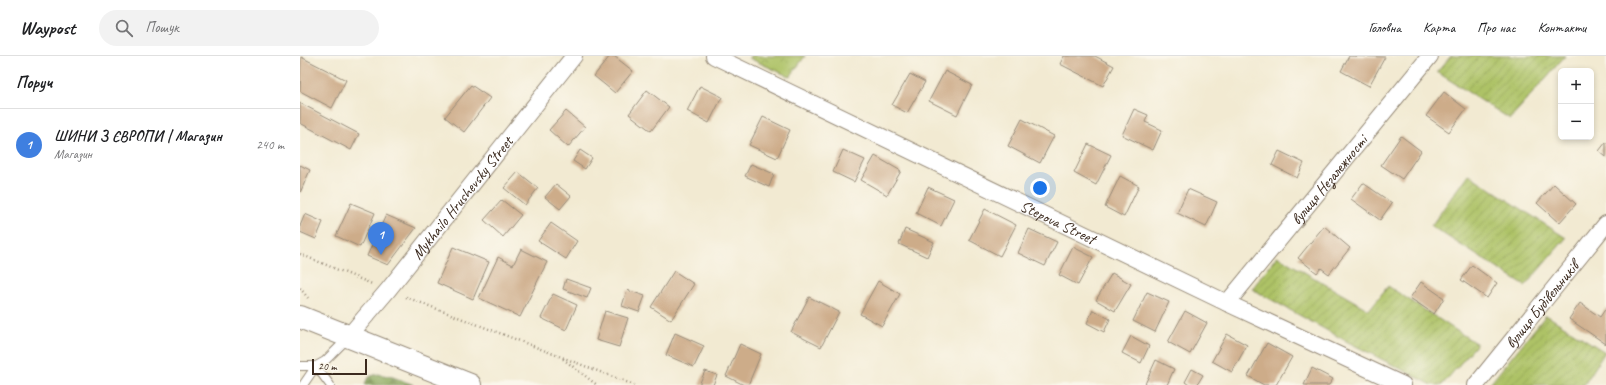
<!DOCTYPE html>
<html lang="uk">
<head>
<meta charset="utf-8">
<style>
  body { margin:0; font-family:Caveat,sans-serif; background:#f2f2f2; color:#202124 }
  .controls { position:absolute; right:12px; top:12px; display:grid; overflow:hidden; border-radius:6px; box-shadow:0 2px 6px #0003 }
  .controls button { width:36px; height:36px; display:grid; place-items:center; padding:0; border:0; border-bottom:1px solid #e0e0e0; background:#fff; color:#202124; font:20px sans-serif }
  .scale { position:absolute; left:12px; bottom:10px; width:55px; box-sizing:border-box; padding-left:4px; border:2px solid #3b2a1e; border-top:0; font-size:11px; line-height:14px; white-space:nowrap; color:#3b2a1e; -webkit-text-stroke:3px #fbf7ec; paint-order:stroke }
  .you { position:absolute; left:740px; top:132px; width:14px; height:14px; margin:-10px; border:3px solid #fff; border-radius:50%; background:#1a73e8; box-shadow:0 0 0 6px #1a73e833 }
  .badge { display:grid; place-items:center; width:26px; height:26px; border-radius:50%; background:#b5179e; color:#fff; font-size:13px; font-weight:700 }
  .pin { position:absolute; translate:-50% -33px; filter:drop-shadow(0 1px 2px #0008) }
  .pin::after { content:''; position:absolute; top:21px; width:14px; height:12px; background:inherit; clip-path:polygon(0 0,100% 0,50% 100%) }
  .list { margin:0; padding:0; list-style:none }
  h2 { display:flex; justify-content:space-between; align-items:center; height:52px; margin:0; padding:0 16px; font-size:17px }
  h2 small { font-size:13px; font-weight:400; color:#757577 }
  .list li { display:grid; grid-template-columns:26px 1fr auto; gap:12px; align-items:center; box-sizing:border-box; height:72px; padding:0 16px; border-top:1px solid #e0e0e0 }
  .list b { display:block; font-size:15px; white-space:nowrap }
  .list p { margin:0; font-size:13px; white-space:nowrap; color:#757577 }
  .list em { font-size:13px; font-style:normal; color:#757577 }
  .icon { flex:none; width:22px; height:22px; fill:none; stroke:currentColor; stroke-width:2; stroke-linecap:round; stroke-linejoin:round }
  .map { position:relative; flex:none; width:1306px; height:329px; overflow:hidden }
  header { display:flex; align-items:center; gap:24px; box-sizing:border-box; height:56px; padding:0 20px; background:#fff; border-bottom:1px solid #e0e0e0 }
  header strong { font-size:19px }
  nav { display:flex; gap:22px; margin-inline-start:auto; font-size:14px }
  .search { width:280px; height:36px; background:#f2f2f2; display:flex; align-items:center; gap:10px; box-sizing:border-box; padding:0 14px; border-radius:22px; color:#757577; font-size:15px }
  main { display:flex }
  aside { flex:1; background:#fff }
  .map>svg:first-child { display:block }
  .forest { fill:url(#forest-firs); stroke:#62693c }
  .park { fill:url(#park-crowns); stroke:#747642 }
  .garden { fill:url(#garden-furrows); stroke:#747642 }
  .building { fill:#cdac89 }
  .lines { fill:none; stroke-linecap:round; stroke-linejoin:round }
  .service-casing { stroke:#968a78; stroke-width:10 }
  .minor-casing { stroke:#968a78; stroke-width:18 }
  .trunk-casing { stroke:#968a78; stroke-width:24 }
  .path { stroke:#968a78; stroke-width:2.5; stroke-dasharray:1 3; stroke-linecap:butt }
  .service { stroke:#fff; stroke-width:8 }
  .minor { stroke:#fff; stroke-width:16 }
  .trunk { stroke:#fff; stroke-width:22 }
  .labels { text-anchor:middle; stroke-width:3; stroke-linejoin:round; paint-order:stroke }
  .street-label { font-size:16px; fill:#3b2a1e; stroke:#fbf7ec }
</style>
</head>
<body>
<header>
<strong>Waypost</strong>
<div class="search"><svg class="icon" aria-label="search" viewBox="0 0 24 24"><circle cx="10" cy="10" r="6"/><path d="M15 15l6 6"/></svg>Пошук</div>
<nav><a>Головна</a><a>Карта</a><a>Про нас</a><a>Контакти</a></nav>
</header>
<main>
<aside>
<h2>Поруч<small></small></h2>
<ul class="list">
<li><span class="badge" style="background:#3f7fe0">1</span><div><b>ШИНИ З ЄВРОПИ | Магазин</b><p>Магазин</p></div><em>240 m</em></li>
</ul>
</aside>
<div class="map">
<svg width="1306" height="329" viewBox="0 0 1306 329">
  <defs>
    <pattern id="forest-firs" width="22" height="20" patternUnits="userSpaceOnUse"><rect width="22" height="20" fill="#8aa85b"/><path d="M5 1l3.5 6h-7zM16 11l3.5 6h-7z" fill="#72894b"/></pattern>
    <pattern id="park-crowns" width="20" height="18" patternUnits="userSpaceOnUse"><rect width="20" height="18" fill="#adc266"/><path d="M2 6a3 3 0 1 1 6 0M12 15a3 3 0 1 1 6 0" fill="none" stroke="#8e9e53"/></pattern>
    <pattern id="garden-furrows" width="10" height="10" patternUnits="userSpaceOnUse"><rect width="10" height="10" fill="#adc266"/><path d="M-1 1l2-2M0 10L10 0M9 11l2-2" fill="none" stroke="#8e9e53"/></pattern>
  </defs>
  <rect width="100%" height="100%" fill="#fbf7ec"/>
  <filter id="ink" filterUnits="userSpaceOnUse"><feTurbulence type="fractalNoise" baseFrequency=".025" numOctaves="2"/><feDisplacementMap in="SourceGraphic" scale="8" xChannelSelector="R" yChannelSelector="G"/><feConvolveMatrix kernelMatrix="1 2 1 2 8 2 1 2 1" color-interpolation-filters="sRGB"/></filter>
  <filter id="wash" filterUnits="userSpaceOnUse"><feTurbulence type="fractalNoise" baseFrequency=".012" numOctaves="4" result="noise"/><feDisplacementMap in="SourceGraphic" scale="16" xChannelSelector="R" yChannelSelector="G"/><feGaussianBlur stdDeviation="0.9" result="paint"/><feColorMatrix in="noise" values="0 0 0 0 0 0 0 0 0 0 0 0 0 0 0 0 0 1.4 0 .05"/><feComposite in="paint" operator="in"/></filter>
  <g filter="url(#wash)">
    <rect width="100%" height="100%" fill="#f2ead2"/>
    <path class="forest" d="M78,318L93,321L114,329H65L67,323L71,320Z"/>
    <path class="park" d="M450,0H505L490,21L449,2Z"/>
    <path class="garden" d="M1151,0H1265L1210,63L1137,16Z
      M1168,118L1266,182L1225,230L1131,170Z
      M977,200L1069,254L1088,230L1177,288L1142,329H1132L1046,285L952,233Z
      M1246,259L1305,296L1284,329H1189Z"/>
    <g id="blocks">
      <path class="building" d="M310,0H314L333,15L315,37L294,20Z
        M764,0H795L814,10L803,30L760,8Z
        M1049,0L1085,1L1069,30L1041,15Z
        M1,1L46,24L32,52L0,35Z
        M645,15L672,29L657,59L629,45Z
        M610,18L625,26L607,57L592,49Z
        M171,29L190,42L164,76L145,61Z
        M400,30L422,41L409,67L387,55Z
        M347,34L369,51L351,75L329,58Z
        M1144,36L1166,53L1149,76L1126,60Z
        M0,47L59,78L51,94L0,67Z
        M834,53L848,59L845,66L862,74L853,94L822,79Z
        M266,55L285,71L268,91L249,74Z
        M463,61L490,74L477,102L449,89Z
        M722,63L754,80L740,107L708,90Z
        M1101,80L1121,95L1102,123L1081,109Z
        M1306,86V101L1299,95Z
        M788,88L811,99L796,129L774,117Z
        M280,94L292,102L285,113L273,105Z
        M543,94L565,104L554,126L533,116Z
        M979,95L1004,107L997,122L972,109Z
        M575,100L601,115L587,139L561,124Z
        M451,108L474,118L469,131L445,120Z
        M0,109L10,114L0,137Z
        M218,116L238,132L225,149L204,132Z
        M820,120L839,130L824,161L805,151Z
        M1063,127L1092,147L1080,164L1051,143Z
        M256,128L271,140L260,153L245,141Z
        M1254,128L1276,148L1259,167L1237,147Z
        M628,131L654,143L641,170L616,157Z
        M888,133L917,146L906,171L877,157Z
        M202,144L221,159L203,181L184,164Z
        M51,147L75,157L60,191L36,180Z
        M685,153L716,169L700,200L669,184Z
        M5,158L23,166L16,183L0,176V170Z
        M86,159L116,172L88,209L67,200Z
        M251,167L277,185L266,203L238,185Z
        M1024,170L1050,192L1029,218L1021,212L1017,217L998,202Z
        M605,173L634,186L627,201L599,188Z
        M729,173L757,186L745,210L718,197Z
        M153,191L189,206L173,243L137,227Z
        M773,191L793,201L778,229L759,219Z
        M221,193L247,206L220,261L179,242L198,201L213,209Z
        M1172,209L1197,227L1187,242L1161,224Z
        M374,215L394,228L371,264L351,251Z
        M812,217L831,228L815,255L796,244Z
        M266,223L291,232L287,242L263,233Z
        M578,225L600,238L582,270L560,258Z
        M1121,226L1144,242L1134,258L1110,242Z
        M327,234L345,240L339,256L322,250Z
        M847,236L869,246L855,276L833,265Z
        M253,238L277,249L266,274L241,262Z
        M509,241L539,256L521,291L491,276Z
        M1280,247L1300,261L1306,252V288L1269,263Z
        M793,254L810,263L804,276L787,267Z
        M305,255L328,262L319,291L296,284Z
        M885,255L907,267L890,298L868,286Z
        M375,277L404,290L394,311L366,299Z
        M927,278L947,289L932,316L912,305Z
        M831,280L849,290L841,307L822,297Z
        M967,287L992,301L976,329H964L948,320Z
        M440,288L461,298L448,329H444L426,320Z
        M856,304L874,313L867,329H848L845,328Z
        M1012,312L1033,323L1029,329H1004Z
        M892,313L903,319L897,329H889L885,326Z
        M405,315L417,319L413,329H399Z"/>
    </g>
  </g>
  <g filter="url(#ink)">
    <use href="#blocks" fill-opacity="0" stroke="#968a78" stroke-width="1"/>
    <g class="lines">
      <g class="service-casing">
        <path id="service" d="M0,310H16L25,305L48,282
          M3,329L16,310L30,329"/>
      </g>
      <g class="minor-casing">
        <g id="minor">
          <path id="s1" d="M414,0L927,247L1103,329"/>
          <path id="s2" d="M927,247L1130,0"/>
          <path id="s3" d="M48,281L88,234L274,0"/>
          <path id="s4" d="M1176,329L1306,168"/>
        </g>
      </g>
      <g class="trunk-casing">
        <path id="trunk" d="M0,261L170,329"/>
      </g>
      <path class="path" d="M0,198L72,228
        M0,232L8,242
        M106,241L334,329
        M263,303L297,329"/>
      <use href="#service" class="service"/>
      <use href="#minor" class="minor"/>
      <use href="#trunk" class="trunk"/>
    </g>
  </g>
  <g class="labels">
    <g class="street-label">
      <text dy="6" stroke="none"><textPath href="#s2" startOffset="160">вулиця Незалежності</textPath></text>
      <text dy="6" stroke="none"><textPath href="#s3" startOffset="180">Mykhailo Hrushevsky Street</textPath></text>
      <text dy="6" stroke="none"><textPath href="#s1" startOffset="382">Stepova Street</textPath></text>
      <text dy="6" stroke="none"><textPath href="#s4" startOffset="104">вулиця Будівельників</textPath></text>
    </g>
  </g>
</svg>
<div class="controls">
<button>+</button>
<button>−</button>
</div>
<div class="scale">20 m</div>
<div class="you"></div>
<div class="pin badge" style="left:81px;top:199px;background:#3f7fe0">1</div>
</div>
</main>
</body>
</html>
